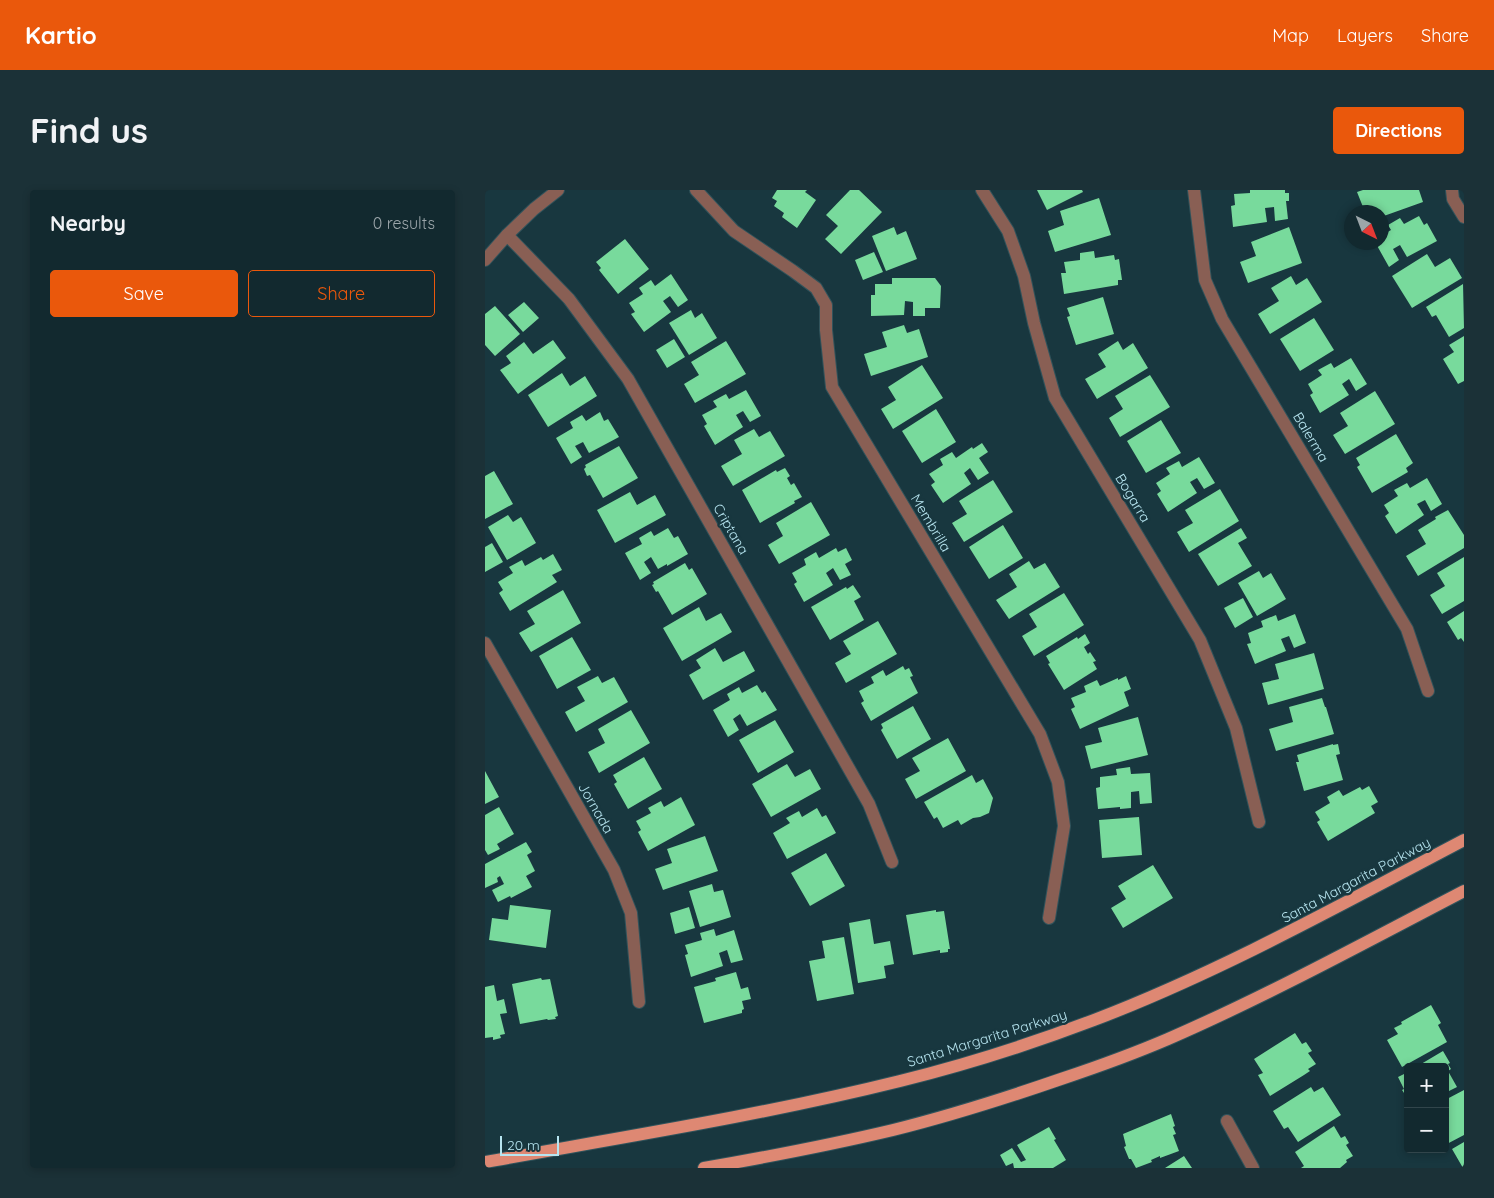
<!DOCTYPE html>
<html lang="en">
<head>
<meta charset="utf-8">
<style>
  body { margin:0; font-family:Quicksand,sans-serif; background:#1b3137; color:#f1f3f6 }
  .controls { position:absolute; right:15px; bottom:15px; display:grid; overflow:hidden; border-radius:5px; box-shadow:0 2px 8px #0003 }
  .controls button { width:45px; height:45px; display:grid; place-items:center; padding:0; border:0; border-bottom:1px solid #31454b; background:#12292f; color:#f1f3f6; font:25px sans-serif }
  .compass { position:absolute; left:859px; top:15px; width:45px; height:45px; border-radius:50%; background:#12292f; box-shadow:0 2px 8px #0003; rotate:138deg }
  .scale { position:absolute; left:15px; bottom:12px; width:59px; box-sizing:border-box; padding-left:5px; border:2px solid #b7e5f0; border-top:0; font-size:14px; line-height:18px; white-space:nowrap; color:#b7e5f0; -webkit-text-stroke:4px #18373f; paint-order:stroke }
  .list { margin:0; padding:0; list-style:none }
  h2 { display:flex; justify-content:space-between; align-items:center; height:65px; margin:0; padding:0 20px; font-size:21px }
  h2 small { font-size:16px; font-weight:400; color:#9ca6aa }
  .actions { display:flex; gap:10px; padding:15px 20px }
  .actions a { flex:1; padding:11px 0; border:1px solid #ea580c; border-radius:5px; text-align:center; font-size:18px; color:#ea580c }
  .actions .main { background:#ea580c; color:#fff }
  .map { position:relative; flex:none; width:979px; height:978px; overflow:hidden; border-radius:5px }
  header { display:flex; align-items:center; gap:30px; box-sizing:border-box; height:70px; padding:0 25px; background:#ea580c; color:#fff }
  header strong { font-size:24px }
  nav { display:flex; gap:28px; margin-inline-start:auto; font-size:18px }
  .intro { display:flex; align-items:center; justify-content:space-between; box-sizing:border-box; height:120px; padding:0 30px }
  h1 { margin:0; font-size:35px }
  .button { padding:12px 22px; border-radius:5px; background:#ea580c; color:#fff; font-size:18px; font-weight:700 }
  main { display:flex; gap:30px; padding:0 30px }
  aside { flex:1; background:#12292f; border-radius:5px; box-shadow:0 2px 8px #0003 }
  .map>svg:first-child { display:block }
  .building { fill:#78da9c }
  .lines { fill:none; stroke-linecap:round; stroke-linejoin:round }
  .minor-casing { stroke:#31535b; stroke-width:14 }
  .tertiary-casing { stroke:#31535b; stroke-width:14 }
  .primary-casing { stroke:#31535b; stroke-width:14 }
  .minor { stroke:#895f54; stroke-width:12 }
  .tertiary { stroke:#895f54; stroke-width:12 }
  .primary { stroke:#de8873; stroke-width:12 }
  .labels { text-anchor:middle; stroke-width:5; stroke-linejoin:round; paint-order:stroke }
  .street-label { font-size:14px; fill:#b7e5f0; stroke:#18373f }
</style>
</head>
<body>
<header>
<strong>Kartio</strong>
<nav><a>Map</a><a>Layers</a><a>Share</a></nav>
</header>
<div class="intro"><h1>Find us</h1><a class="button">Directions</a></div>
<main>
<aside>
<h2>Nearby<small>0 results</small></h2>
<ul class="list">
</ul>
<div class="actions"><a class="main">Save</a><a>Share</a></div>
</aside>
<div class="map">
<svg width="979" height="978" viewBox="0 0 979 978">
  <rect width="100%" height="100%" fill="#18373f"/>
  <path class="building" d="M292,0H322L320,2L331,10L312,38L297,27L299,23L289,16L292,11L287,8Z
    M365,0H374L397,22L356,64L340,49L353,36L341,25Z
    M552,0H597L598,2L562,20Z
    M765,0H800V3H804V11H801L803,29L790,31L789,17L780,18L782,32L748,37L746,16L750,15L749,4L765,3Z
    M878,0H934L938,12L896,27V22H880L872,2Z
    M614,8L626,45L570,62L563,41L579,35L575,21Z
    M934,26L939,35L942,33L952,51L922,67L915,55L908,59L914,70L904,77L890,52H896V46L906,40L903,35L915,28L919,34Z
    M409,37L412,45L421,41L432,69L401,81L387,46Z
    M804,37L817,73L763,93L755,72L771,66L766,52Z
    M140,49L164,79L133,104L114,80L116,78L111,72Z
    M609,61L610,68L629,65L630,70L634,69L637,90H633V95L579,104L576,83H581L579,72L595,70V63Z
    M389,62L398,82L378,90L370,70Z
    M942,64L950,77L965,68L977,88L927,118L907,86Z
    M186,84L203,110L193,117L185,106L178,111L186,122L159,142L146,124L150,122L144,113L158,104L154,98L166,90L170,96Z
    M806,86L811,95L822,88L837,112L785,144L773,124L794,111L786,98Z
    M407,88H450L456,96L455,118H440V126H428V112L420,111L419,125L386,126V105H390V94H407Z
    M978,94L979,138L964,147L951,125L947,127L941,117Z
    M618,107L629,144L591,155L582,127L585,126L582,118Z
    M39,112L54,128L38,142L23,125Z
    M10,116L35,144L10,166L0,155V124Z
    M206,120L210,128L217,123L232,148L204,165L184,133Z
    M829,128L849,160L815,181L795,149Z
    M419,135L422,143L434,139L443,167L386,186L379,164L402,157L397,142Z
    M979,146V191L973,194L958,169L969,162L964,155Z
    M189,149L200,167L182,178L171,160Z
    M68,150L81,168L33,204L15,180L26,173L21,166L39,152L48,164Z
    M241,151L261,184L210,213L199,194L214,185L206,172Z
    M633,151L638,160L648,153L663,178L612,209L600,189L621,177L613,164Z
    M866,168L882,194L871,201L864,189L857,194L864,205L835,223L825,205L828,203L823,194L837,185L833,180L846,173L849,178Z
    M437,175L458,208L408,239L396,219L411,210L403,197Z
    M77,183L85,196L100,186L112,206L63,237L43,205Z
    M665,185L685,217L635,247L624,228L638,219L630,206Z
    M261,200L276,226L265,232L258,221L251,225L258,237L230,255L219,236L222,234L217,225L232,217L228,211L241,204L244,209Z
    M890,201L910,234L860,264L848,245L863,236L855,223Z
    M451,219L471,252L437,273L417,241Z
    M115,222L119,231L123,229L134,247L104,263L98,252L90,256L97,267L86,274L71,248L88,238L85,232L97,225L101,231Z
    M676,230L696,263L661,283L642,251Z
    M269,239L274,247L285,241L300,266L248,296L236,276L257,264L249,250Z
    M911,244L928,273L921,278L923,282L887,303L872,277L875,275L871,268Z
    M497,253L503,262L494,268L504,283L493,290L485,278L479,283L486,294L458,313L446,295L450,292L444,284L458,275L455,269L467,262L471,268L487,257L488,259Z
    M134,256L153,288L118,308L105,285L102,286L99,279L101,277L100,275Z
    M714,267L730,293L719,299L712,288L705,292L712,303L683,322L672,304L676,301L671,293L685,284L681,278L694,271L697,277Z
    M300,278L305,286L302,288L306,295L309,293L317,307L309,311L310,313L275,333L257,300L291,280L292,282Z
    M9,281L28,314L0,329V286Z
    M942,288L957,314L946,321L940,310L932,314L939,325L911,344L900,326L904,323L899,315L913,306L909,300L922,293L925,298Z
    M508,290L528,322L479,352L467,333L482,324L474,311Z
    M735,299L754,331L704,362L692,342L708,333L700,320Z
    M145,302L152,315L170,305L181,325L130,353L112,320Z
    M326,312L345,345L294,374L283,355L298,346L291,333Z
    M963,320L979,345V358L933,386L921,366L941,354L933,340L951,329L950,327Z
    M23,325L28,332L36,327L51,353L22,370L3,337Z
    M518,335L538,368L504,389L484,357Z
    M183,338L189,348L193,346L203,364L182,376V374L173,379L166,367L159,372L166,383L155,390L140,363L157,354L154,348L166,341L169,346Z
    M756,338L762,348L753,353L767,376L733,396L713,364Z
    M7,353L18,372L0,382V357Z
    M351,358L353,362L361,358L367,370L360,374L366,385L355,390L348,378L341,383L348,395L319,412L309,394L312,392L307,383L321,375L319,369L331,362L334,368Z
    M68,364L77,380L67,385L72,392L25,421L14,403L18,400L13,392L28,383L24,377L37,370L40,376L56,367L58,370Z
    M979,367V411L957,424L945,405L960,396L952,383Z
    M544,371L549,379L560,373L575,397L524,429L511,410L532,397L524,384Z
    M200,373L204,380L207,378L222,404L187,425L173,401L171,402L167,395L169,394L168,392Z
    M774,381L778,388L786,383L801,409L772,426L753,393Z
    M368,395L376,407L369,411L379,430L345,450L326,417L361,397L362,399Z
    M78,400L96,433L46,462L34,443L50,434L42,421Z
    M579,403L599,435L549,466L537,446L552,437L544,424Z
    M758,408L768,427L750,438L739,418Z
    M214,417L221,431L236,423L247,442L197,471L178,438Z
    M979,421V452L976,448L973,450L962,432Z
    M810,424L821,453L809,458L804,446L796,449L801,461L770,474L762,454L766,453L763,443L778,437L776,431L791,425L793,431Z
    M393,431L412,464L361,493L350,473L366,464L358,451Z
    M600,444L605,453L599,457L603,464L605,462L611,471L608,472L612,479L579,500L563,474L565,473L561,466L592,447L593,449Z
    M87,447L106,480L72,499L54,466Z
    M230,458L238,472L259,461L270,481L218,510L204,485L216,478L211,470Z
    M829,463L839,499L783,515L777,493L794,489L790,474Z
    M418,476L420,480L424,478L428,486L425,487L433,503L386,531L376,513L379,511L374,501L389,493L386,487L398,480L401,486Z
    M113,486L117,493L129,487L143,512L91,542L80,522L100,511L92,497Z
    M641,486L646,499L639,502L644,516L595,539L586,519L590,517L586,508L601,502L599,496L612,490L615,496L633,488V490Z
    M272,495L277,503L280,501L292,520L262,536L255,524L248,529L254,540L243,547L228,520L245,510L242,504L254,497L257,503Z
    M837,508L840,517H841L849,544L791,561L784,539L808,532L804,517Z
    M428,516L446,549L412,569L396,540L398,538L396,534Z
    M146,520L165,553L114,583L103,562L120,553L113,539Z
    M653,527L663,565L606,579L600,556L617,552L613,538Z
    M290,530L309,562L273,583L254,550Z
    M463,548L481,581L431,609L420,589L435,581L427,568Z
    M848,554V555L853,554L855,564L851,565L858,590L819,601L811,572H814L812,565Z
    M159,567L177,599L143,619L129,594L132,592L128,585Z
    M302,574L310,587L325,579L336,599L286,627L267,594Z
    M645,577L646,584L665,583L667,613L655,614L654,601L646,602V618L635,619V617L613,619L611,598L615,597V587L632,585L631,579Z
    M0,581L14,607L0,614Z
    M487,585L491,593L498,589L508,608L504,623L495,627L488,628L476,635L473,630L458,638L452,627L449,629L439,612Z
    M884,596L893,612L886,616L890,623L843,651L832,632L835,630L830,622L845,613L842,607L854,600L858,606L875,597L877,600Z
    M196,607L210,635L163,661L153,642L156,640L151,631L166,623L163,618L176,611L179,617Z
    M14,617L29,644L12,654L15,659L3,665L0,660V625Z
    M332,618L337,627L341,625L351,643L302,669L288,643L305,633L301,628L314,621L317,627Z
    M654,627L657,665L617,668L614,630Z
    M220,646L233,681L178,700L170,679L187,673L182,659Z
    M41,652L47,662L42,665L50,681L41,686L47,697L26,708L25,706L13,712L7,700L19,694L15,686L12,688L13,692L0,698V674Z
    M341,663L360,696L325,716L306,683Z
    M668,675L688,708L638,738L626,718L641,709L633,696Z
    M227,694L229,702L238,700L246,727L215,737L204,701Z
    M25,715L66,720L61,758L4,750L7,728L23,730Z
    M204,717L210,738L190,744L185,723Z
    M451,720V722L459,721L465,759H463V762L455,763V760L428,765L421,725Z
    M385,729L389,754L405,751L409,774L399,776L401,788L373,793L364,733Z
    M229,739L231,746L249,740L258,770L246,773L242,760L234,763L238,776L206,787L200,765L203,764L200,755L217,750L215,743Z
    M359,747L369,804L332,811L324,771L340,768L337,751Z
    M251,782L256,799L263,797L266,809L257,811L259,819L257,820V823L219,833L209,797L231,791L230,788Z
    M56,788L57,790L65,789L73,826L70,827L71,829L63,830L62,829L35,834L27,794Z
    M9,795L12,811L19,809L22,823L15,824L20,844L15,845L16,848L8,850V847L0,848V797Z
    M946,815L956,833L953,835L962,852L917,877L902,850L913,844L909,838L917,834L916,832Z
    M810,843L817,854L821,852L827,861L823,863L831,874L823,879L825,881L819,885L785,906L773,885L778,883L769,869Z
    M958,861L965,873L963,874L966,879L963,881L972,897L960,903V877H931Z
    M923,882V909L917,900L919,899L913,887Z
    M826,897L829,902L838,897L856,925L813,952L803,937L799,939L788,921Z
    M979,900V945L960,955V910Z
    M686,924L690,936L688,937L691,944L688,945L694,961L675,968V966L666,970L667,972L651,978L646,969H644L639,957L641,956L638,944Z
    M849,936L856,948L860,946L864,953L861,955L868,966L861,970L862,972L855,978H816L819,976L810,962Z
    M564,937L571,949L569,950L581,970L568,978H529L528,973L521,976L515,965L527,958L536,972L541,970L532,955Z
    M979,952V978H978L967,959Z
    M699,966L707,978H680Z"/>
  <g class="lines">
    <g class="minor-casing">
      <path id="minor" d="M211,0L249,41L308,81L331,98L341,115V140L347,197L555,544L573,592L579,636L564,728
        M497,0L523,41L539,86L549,133L570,208L715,450L751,538L774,632
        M709,0L720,90L737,129L922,439L943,501
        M967,0L968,9L979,27
        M22,45L84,109L143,189L384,614L407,672
        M0,453L129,680L146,723L154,812
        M742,931L768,978"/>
    </g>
    <g class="tertiary-casing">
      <path id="tertiary" d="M0,70L22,45L49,19L73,0"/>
    </g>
    <g class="primary-casing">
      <path id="primary" d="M0,972C139,947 278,925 415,891C480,875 546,854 609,830C737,781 857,714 979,650
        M219,978C282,967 345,955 408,940C464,926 521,908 576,889C612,877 648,864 683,849C784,805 881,752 979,701"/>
    </g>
    <use href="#minor" class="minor"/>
    <use href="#tertiary" class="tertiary"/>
    <use href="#primary" class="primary"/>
  </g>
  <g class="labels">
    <g class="street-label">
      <text transform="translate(826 247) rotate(59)" y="5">Balerma</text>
      <text transform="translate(648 308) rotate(59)" y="5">Bogarra</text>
      <text transform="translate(446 333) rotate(59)" y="5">Membrilla</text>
      <text transform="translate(246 339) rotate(60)" y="5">Criptana</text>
      <text transform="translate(111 618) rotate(60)" y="5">Jornada</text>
      <text transform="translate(871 690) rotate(-28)" y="5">Santa Margarita Parkway</text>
      <text transform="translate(502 848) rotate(-17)" y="5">Santa Margarita Parkway</text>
    </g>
  </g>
</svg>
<div class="controls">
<button>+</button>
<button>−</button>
</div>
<svg class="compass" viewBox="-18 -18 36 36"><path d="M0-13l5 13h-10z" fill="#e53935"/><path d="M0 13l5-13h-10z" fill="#9ca6aa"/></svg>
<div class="scale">20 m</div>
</div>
</main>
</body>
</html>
